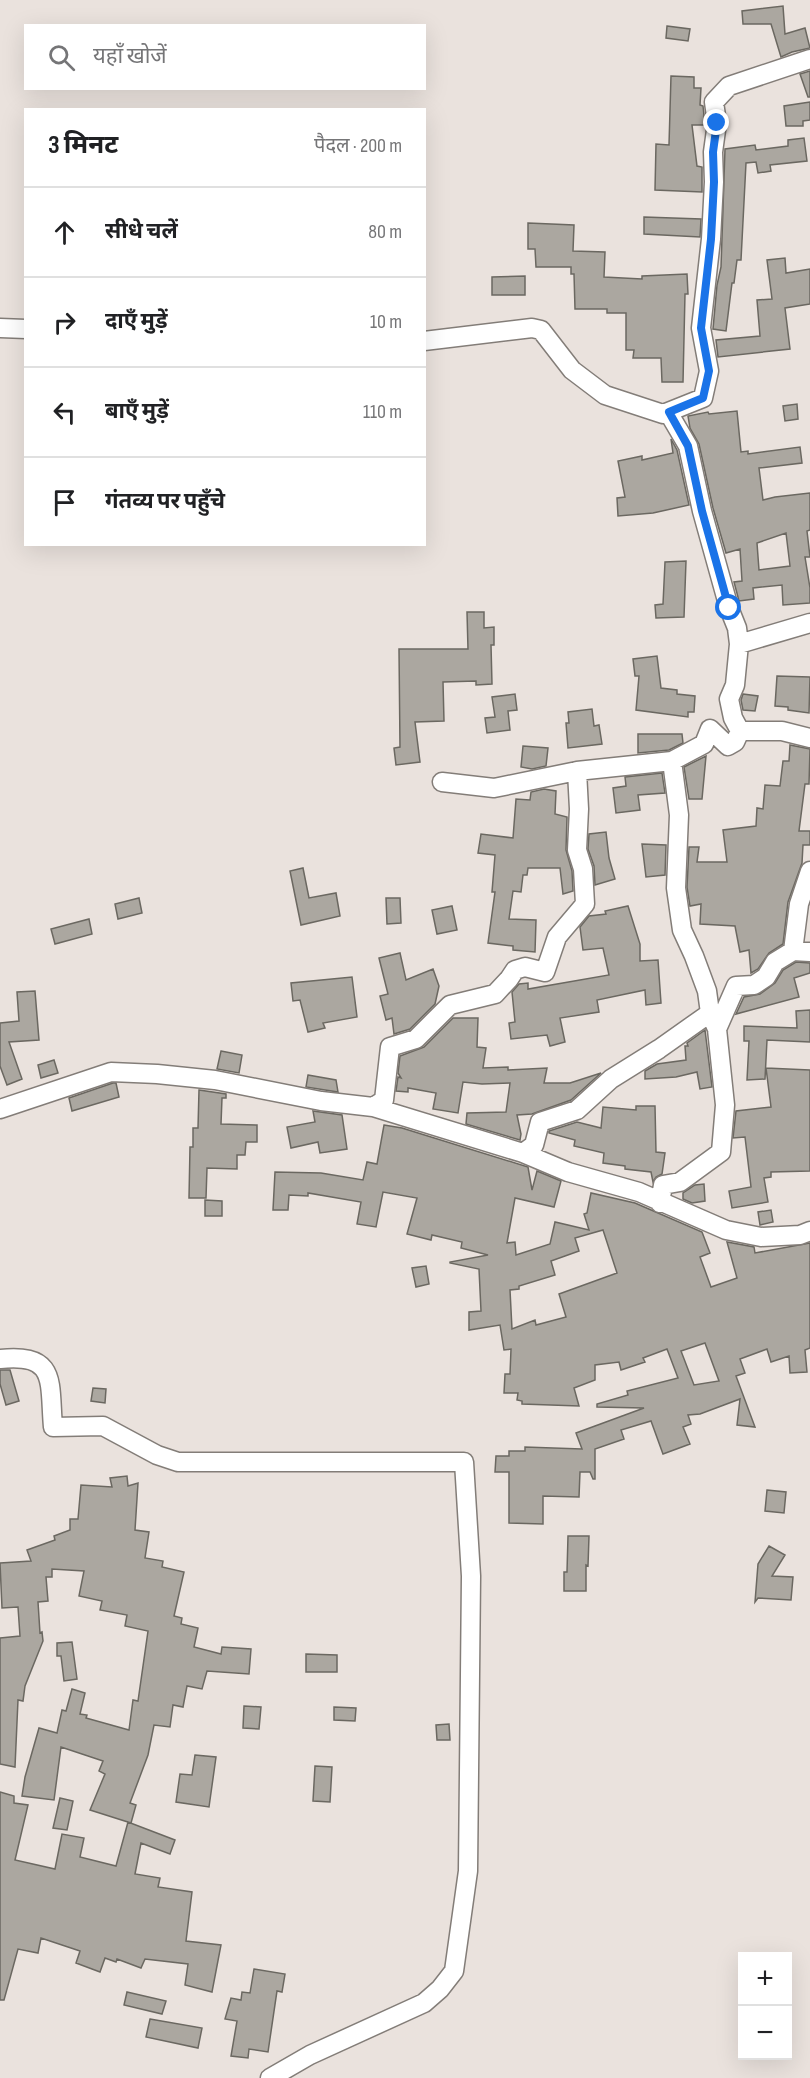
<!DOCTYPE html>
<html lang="hi">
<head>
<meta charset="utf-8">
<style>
  body { margin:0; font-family:"Sofia Sans Condensed","Noto Sans Devanagari",sans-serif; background:#f2f2f2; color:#202124 }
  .controls { position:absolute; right:18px; bottom:18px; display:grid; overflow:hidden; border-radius:0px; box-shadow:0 6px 24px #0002 }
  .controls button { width:54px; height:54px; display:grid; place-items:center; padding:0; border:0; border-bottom:2px solid #e0e0e0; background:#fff; color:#202124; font:30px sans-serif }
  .stop { position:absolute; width:18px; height:18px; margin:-14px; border:4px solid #1a73e8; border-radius:50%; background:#fff }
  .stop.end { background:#1a73e8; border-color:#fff; box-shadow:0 2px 6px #0008 }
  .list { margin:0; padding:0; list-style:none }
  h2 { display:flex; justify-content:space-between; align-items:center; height:78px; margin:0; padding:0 24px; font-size:26px }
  h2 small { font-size:20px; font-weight:400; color:#757577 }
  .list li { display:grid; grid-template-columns:39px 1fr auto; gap:18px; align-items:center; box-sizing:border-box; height:90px; padding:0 24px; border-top:2px solid #e0e0e0 }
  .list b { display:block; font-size:22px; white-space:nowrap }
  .list em { font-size:20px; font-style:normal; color:#757577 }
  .icon { flex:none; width:33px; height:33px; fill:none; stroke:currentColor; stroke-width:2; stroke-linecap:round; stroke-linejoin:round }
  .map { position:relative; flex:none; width:810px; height:2078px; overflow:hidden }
  .search { position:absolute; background:#fff; box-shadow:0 6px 24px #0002; left:24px; top:24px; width:402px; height:66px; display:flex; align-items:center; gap:15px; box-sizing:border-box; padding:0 21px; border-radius:0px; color:#757577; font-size:22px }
  .panel { position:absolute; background:#fff; box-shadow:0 6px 24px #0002; left:24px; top:108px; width:402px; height:438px; border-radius:0px }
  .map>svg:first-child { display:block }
  .building { fill:#aba7a0; stroke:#6b6861; stroke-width:1.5; fill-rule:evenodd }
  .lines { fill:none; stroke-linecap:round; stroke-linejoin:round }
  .minor-casing { stroke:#837d78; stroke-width:21 }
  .minor { stroke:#fff; stroke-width:18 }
  .route { stroke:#1a73e8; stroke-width:8 }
</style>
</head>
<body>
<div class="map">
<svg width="810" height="2078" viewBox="0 0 810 2078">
  <rect width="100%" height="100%" fill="#eae2dd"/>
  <path class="building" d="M783,6L785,34L805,28L810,48L792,52L781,57L771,24H743L742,11Z
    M667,26L690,29L688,41L666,38Z
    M810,71V97H808L800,74Z
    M671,76L694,77V88H701L700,105L703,106L705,125H692L697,166L702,167V192L655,190L656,144L669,145Z
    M810,102V120L803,121V126H786L784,106Z
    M804,138L807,161L770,165L771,171L758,173L756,162L746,163L741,260H737L734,283H732L726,331L713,329L717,285L721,267L725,149L755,145L756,150L788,146V140Z
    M644,217L701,219L700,237L644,234Z
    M528,223L574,225L573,251L605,252L604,277L642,279V276L687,274L688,294H685L683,382H662L661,358H633L634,350H626V313H607V309H575L574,274H571V267H536L535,249H528Z
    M785,258L786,273L810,269V304L785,308L790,349L718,357L716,340L760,336L757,300L772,299L767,260Z
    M525,276V295H492V277Z
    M797,404L798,419L785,421L783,406Z
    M737,411L741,452L748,451V454L800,447L802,463L759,468L763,500L775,497L810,493V530L807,531L810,557H805L810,588V603L783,605L782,585L753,588L754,599L739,601L734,582L742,581L740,549L726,553L713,508L699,444L690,428L688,416L708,412L709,414ZM786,533L790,566L759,570L757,543Z
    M671,439L677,450L689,505L653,513L618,516L617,498L625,497L618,461L642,456V460L673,453Z
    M686,561L684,617L656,618L655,605L663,604L665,562Z
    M467,612H484V628L494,627V645H491L492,684L476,685V681L443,682L444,721L415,722L420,762L396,765L394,748L400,747L399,649H468Z
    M657,656L661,688L677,690V694L695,696L694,712H688V717L636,710L639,676H635L633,659Z
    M777,676L810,677L809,713L788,710V707L775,706Z
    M515,694L517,710L508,711L510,730L487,733L485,718L495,717L492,697Z
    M743,694L758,696L755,711L743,710L741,700Z
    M592,709L594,726L599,725L602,744L568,748L566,723H569L568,712Z
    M638,734H682L683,743L669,750L638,753Z
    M790,745L810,749L809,784H805L799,831H810V845H803L802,863L788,902L783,944L769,953L758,969L751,973L749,950L740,952L735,926L700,924L701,904L690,906L687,887L689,847H699L697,862H727L723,830L756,826L757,808L763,809L765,785L780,786L783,761H789Z
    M523,746L548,748L546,766L532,769L521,767Z
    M706,756L702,799H689L684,767Z
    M662,773L665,793L638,795L640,810L616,813L613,788L626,786L625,777Z
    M544,789L556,791L555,814L567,817L566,850L572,871L573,891L563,894L560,868H528L527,875H523L521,892L513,891L509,919L536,920L535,952L513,950V946L488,943L495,892H492L495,855L478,853L481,834L513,838L516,799L530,800L531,792Z
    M606,832L609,858L615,879L595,885L594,866L588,849L589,834Z
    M642,844L666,845L665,875L646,877Z
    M303,868L309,898L336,893L340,916L301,925L290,871Z
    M139,898L142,913L118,919L115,904Z
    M386,898H400L401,923L387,924Z
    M452,906L457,930L437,934L432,910Z
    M628,906L640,944V961L658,960L661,1003L646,1005L645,990L597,1000L599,1012L560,1018L565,1042L550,1046L547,1035L511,1039L509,1023L515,1022L512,992L519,984L528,983V989L609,975L603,948L583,950L580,927L589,916L606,914L605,911Z
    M89,919L92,934L55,944L51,929Z
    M400,953L406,980L433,969L439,986L435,1004L410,1029L394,1034L392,1018L386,1020L380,996L388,994L379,958Z
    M796,962L810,963V973L794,978L799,997L736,1014L744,997L760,994L775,983L783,970Z
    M352,977L357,1017L323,1023L325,1028L308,1032L300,1000L293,1001L291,983Z
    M35,991L39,1040L9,1042L22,1079L7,1085L0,1066V1023L19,1021L17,992Z
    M810,1010V1042L767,1040L765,1079L747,1080L749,1041H744V1026L797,1028L796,1011Z
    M453,1018H478L477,1047L486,1048L483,1068L508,1067V1070L547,1068L544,1083H570L601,1073L571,1100L532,1114L517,1115L521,1134L520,1140L466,1124L467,1113L506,1112L510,1083L482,1084L463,1082L458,1113L433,1109L436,1093L408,1088V1092L396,1091L398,1077L401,1078L398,1073L400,1056L424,1047Z
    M705,1030L712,1087L700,1089L697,1072L676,1077L645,1079V1071L657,1064L686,1060L685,1046H688L687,1043Z
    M221,1051L242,1055L239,1073L217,1069Z
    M54,1060L58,1073L41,1078L38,1065Z
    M766,1068L810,1070V1171L771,1172V1177L764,1178L768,1202L732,1208L729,1191L751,1187L745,1137L733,1138L736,1111L771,1107Z
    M308,1075L336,1080L338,1092L306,1087Z
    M113,1083H116L119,1097L72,1111L69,1098Z
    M199,1090L226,1094V1098H222L221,1124L257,1125V1142H246L245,1155H237V1169L207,1168L206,1198H189L190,1147H193V1128H198Z
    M636,1106H655L656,1152L665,1153L662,1174L656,1177L653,1182L651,1172L625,1169V1166L603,1163L604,1153L574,1146L575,1140L549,1133V1131L577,1122L601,1128L603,1107L636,1110Z
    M313,1111L342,1115L347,1149L320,1153L318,1142L291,1148L287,1127L315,1122Z
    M384,1125L402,1128L528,1167L532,1190L537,1171L561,1181L554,1207L515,1198L507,1243L515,1242L516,1255L550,1244L555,1222L589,1230L584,1214L587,1213L591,1193L635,1203L702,1232L710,1253L700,1257L711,1287L737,1278L727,1242L754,1247L755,1253L810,1243V1348L805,1350L807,1372L790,1373L789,1356L771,1362L767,1349L740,1359L745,1373L736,1376L755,1427L737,1425L740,1399L700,1414L688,1415L691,1424L683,1427L690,1444L663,1454L651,1421L621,1430L624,1439L595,1449V1479H593L590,1472H580L579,1497L543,1496V1524L509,1523V1472H495L496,1456H509V1451H525V1447L582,1449L576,1433L644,1408L597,1407V1404L628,1395L627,1391L678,1378L667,1349L643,1358L645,1362L621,1370L619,1362L595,1365V1380L574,1388L579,1406L522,1404V1401L517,1400L518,1393H504L505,1374H510L511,1349L504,1350L500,1325L469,1330V1312L481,1311L479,1269L450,1263V1262L488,1255L461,1248L462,1242L432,1235L431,1240L407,1234L417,1198L383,1192L376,1227L357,1224L361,1202L308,1193V1196L289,1195L288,1210H273L275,1172L321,1173L363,1180L367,1162L377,1164ZM603,1230L617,1273L559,1294L566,1317L536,1325L535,1320L512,1329L510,1290L519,1289V1286L555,1275L551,1261L579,1251L575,1238ZM705,1343L719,1381L694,1385L681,1351Z
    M704,1184L705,1201L692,1203L683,1199V1193L695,1185Z
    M205,1200L222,1201V1216H205Z
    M771,1210L773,1222L760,1225L758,1212Z
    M426,1266L429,1284L416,1287L412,1268Z
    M0,1370H10L19,1401L6,1405L0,1384Z
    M93,1388L106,1389L105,1403L91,1401Z
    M127,1476L128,1486L138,1483L135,1530L149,1532L145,1558L163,1561L162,1567L184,1572L174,1616L182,1618L181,1624L198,1628L194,1647L221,1654L222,1647L251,1649L249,1674L207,1671L202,1689L187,1686L183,1707L173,1705L170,1727L154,1725L148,1755L130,1803L136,1805L131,1823L90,1810L105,1774L99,1771L103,1761L61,1747L54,1800L22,1796L25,1777L39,1728L57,1733L62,1710L66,1711L72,1689L85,1693L80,1714L87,1715L86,1718L129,1730L133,1700L138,1701L148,1631L125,1626L127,1615L100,1610L102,1601L79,1596L84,1571L52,1569V1577H46L48,1601L38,1602L40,1633L42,1632L43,1641L25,1686L23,1701L18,1700L15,1767L0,1764V1638L20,1636L18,1607L2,1608L0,1563L31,1561L27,1550L55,1540L54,1536L70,1530V1519H78L81,1485L112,1487L110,1478Z
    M767,1490L786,1492L784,1513L765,1511Z
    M568,1536H589L588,1566L586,1565V1591H564V1572H567Z
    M769,1546L785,1555L772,1576L793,1577L791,1600L758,1598L755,1602L758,1564Z
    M72,1642L77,1679L64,1681L61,1656H57V1643Z
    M306,1654L337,1655V1672H306Z
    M244,1706L261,1707L259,1729L243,1728Z
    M334,1707L356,1708L355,1721L334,1720Z
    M449,1724L450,1740H437L436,1725Z
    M195,1755L216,1757L209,1807L176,1802L180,1774L192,1775Z
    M315,1766L332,1767L330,1802L313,1801Z
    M0,1792L14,1796V1803L28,1805L15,1860L55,1869L62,1834L84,1838L80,1857L116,1866L128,1822L175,1840L170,1854L141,1843L135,1874L160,1878L158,1887L192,1892L186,1941L221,1945L212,1992L185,1985L188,1964L145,1959L141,1968L117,1959L116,1962L105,1958L100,1972L76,1963L80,1951L41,1938L38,1953L18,1949L4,2000H0Z
    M60,1798L73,1801L67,1830L53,1828Z
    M254,1969L285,1974L282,1992L277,1991L268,2052L249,2049L248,2058L231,2056L237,2021L225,2019L231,1998L241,2000L242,1992L250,1993Z
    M127,1992L166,2001L162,2014L124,2005Z
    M150,2019L202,2028L198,2048L146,2037Z"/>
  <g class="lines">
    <g class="minor-casing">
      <path id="minor" d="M0,328L26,329
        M424,341L532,328L541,330L572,370L605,395L663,414L668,412
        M739,644L810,623
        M740,731L733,718L729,699L735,685L739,644L737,628L729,608L702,511L688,446L668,412L703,398L709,371L701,328L711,239L714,182L713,152L717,123L714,102L729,86L810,59
        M672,761L679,815L676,888L682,930L694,956L707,991L710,1013
        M442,782L494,788L577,771L672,761L704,744L710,729L728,746L735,742L740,731H782L810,738
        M793,951L799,904L810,871
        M373,1107L384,1100L390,1047L416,1039L450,1005L495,994L509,979L515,970L525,967L545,972L557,937L585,904L583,869L577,850L579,809L577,771
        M0,1109L111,1072L157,1074L215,1080L321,1101L373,1107L523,1153L568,1172L639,1192L726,1230L761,1237L800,1235L810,1231
        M523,1153L534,1145L540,1122L577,1110L611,1079L659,1049L710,1013L717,1029L736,986L754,985L766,977L775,962L793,951L810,952
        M660,1203L663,1185L680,1182L721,1152L725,1105L717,1029
        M0,1359C58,1353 49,1382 53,1427L103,1426L157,1455L178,1462H464L471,1576L468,1871L454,1971L440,1989L424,2003L310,2055L270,2078"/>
    </g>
    <use href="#minor" class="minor"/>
  </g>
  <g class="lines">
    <path class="route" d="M717,123L713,152L714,182L711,239L701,328L709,371L703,398L669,412L688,446L702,511L729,608"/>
  </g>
</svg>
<div class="controls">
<button>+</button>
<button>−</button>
</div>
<div class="stop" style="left:729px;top:608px"></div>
<div class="stop end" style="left:717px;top:123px"></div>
<div class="search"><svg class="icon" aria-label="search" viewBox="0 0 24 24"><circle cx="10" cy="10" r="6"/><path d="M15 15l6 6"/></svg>यहाँ खोजें</div>
<section class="panel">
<h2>3 मिनट<small>पैदल · 200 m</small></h2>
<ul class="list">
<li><svg class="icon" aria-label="ahead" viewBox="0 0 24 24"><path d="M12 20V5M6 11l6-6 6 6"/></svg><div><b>सीधे चलें</b></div><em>80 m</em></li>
<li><svg class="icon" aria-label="right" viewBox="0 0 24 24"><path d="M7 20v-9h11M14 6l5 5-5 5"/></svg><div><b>दाएँ मुड़ें</b></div><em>10 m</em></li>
<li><svg class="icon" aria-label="left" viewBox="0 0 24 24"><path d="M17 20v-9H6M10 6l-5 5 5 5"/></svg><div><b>बाएँ मुड़ें</b></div><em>110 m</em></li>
<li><svg class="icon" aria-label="arrive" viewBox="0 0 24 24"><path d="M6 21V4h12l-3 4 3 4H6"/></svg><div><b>गंतव्य पर पहुँचे</b></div></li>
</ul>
</section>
</div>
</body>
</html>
